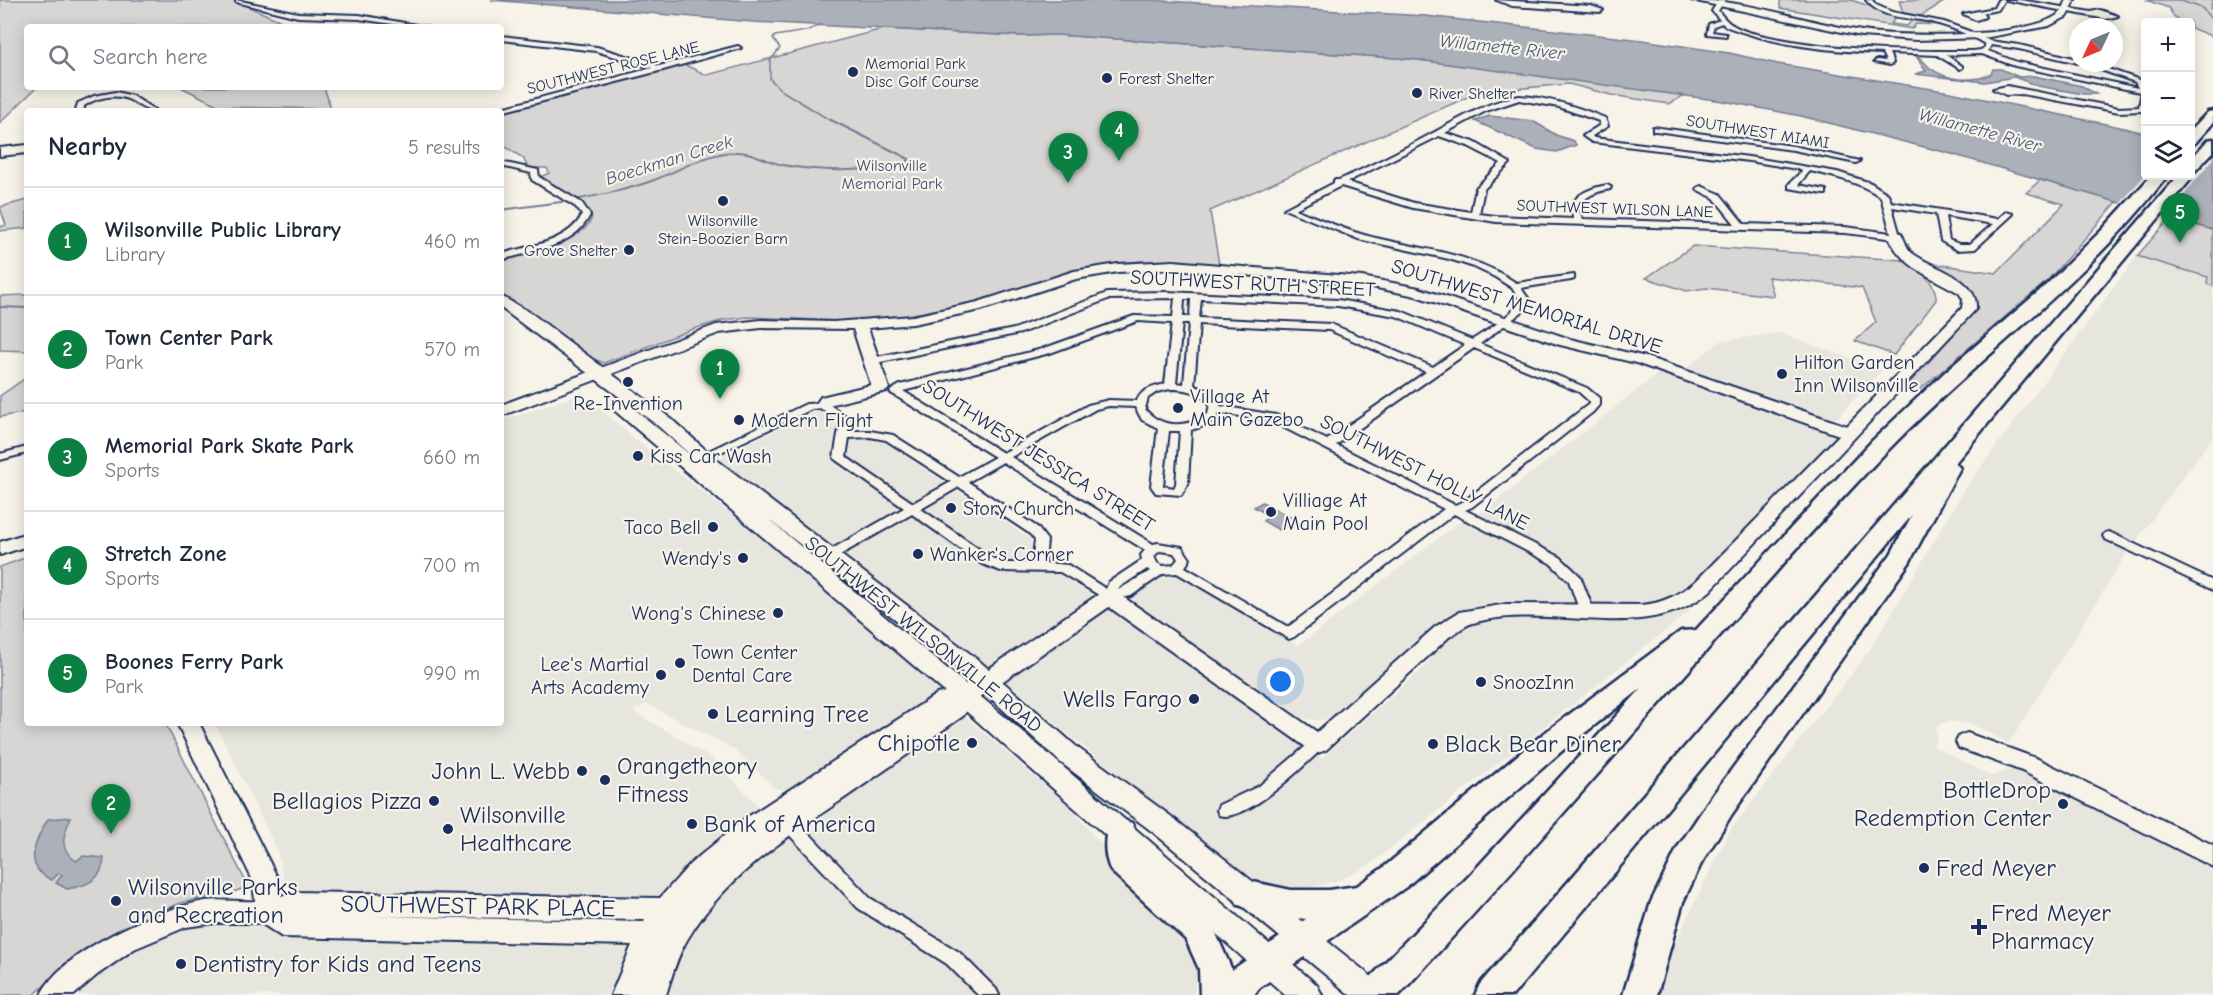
<!DOCTYPE html>
<html lang="en">
<head>
<meta charset="utf-8">
<style>
  body { margin:0; font-family:"Comic Neue",sans-serif; background:#f2f2f3; color:#1f2937 }
  .controls { position:absolute; right:18px; top:18px; display:grid; overflow:hidden; border-radius:6px; box-shadow:0 3px 15px #0003 }
  .controls button { width:54px; height:54px; display:grid; place-items:center; padding:0; border:0; border-bottom:2px solid #e0e1e3; background:#fff; color:#1f2937; font:30px sans-serif }
  .compass { position:absolute; left:2069px; top:18px; width:54px; height:54px; border-radius:50%; background:#fff; box-shadow:0 3px 15px #0003; rotate:226deg }
  .you { position:absolute; left:1281px; top:682px; width:21px; height:21px; margin:-15px; border:4px solid #fff; border-radius:50%; background:#1a73e8; box-shadow:0 0 0 9px #1a73e833 }
  .badge { display:grid; place-items:center; width:39px; height:39px; border-radius:50%; background:#0b8043; color:#fff; font-size:20px; font-weight:700 }
  .pin { position:absolute; translate:-50% -50px; filter:drop-shadow(0 2px 3px #0008) }
  .pin::after { content:''; position:absolute; top:32px; width:21px; height:18px; background:inherit; clip-path:polygon(0 0,100% 0,50% 100%) }
  .list { margin:0; padding:0; list-style:none }
  h2 { display:flex; justify-content:space-between; align-items:center; height:78px; margin:0; padding:0 24px; font-size:26px }
  h2 small { font-size:20px; font-weight:400; color:#747a83 }
  .list li { display:grid; grid-template-columns:39px 1fr auto; gap:18px; align-items:center; box-sizing:border-box; height:108px; padding:0 24px; border-top:2px solid #e0e1e3 }
  .list b { display:block; font-size:22px; white-space:nowrap }
  .list p { margin:0; font-size:20px; white-space:nowrap; color:#747a83 }
  .list em { font-size:20px; font-style:normal; color:#747a83 }
  .icon { flex:none; width:33px; height:33px; fill:none; stroke:currentColor; stroke-width:2; stroke-linecap:round; stroke-linejoin:round }
  .map { position:relative; flex:none; width:2213px; height:995px; overflow:hidden }
  .search { position:absolute; background:#fff; box-shadow:0 3px 15px #0003; left:24px; top:24px; width:480px; height:66px; display:flex; align-items:center; gap:15px; box-sizing:border-box; padding:0 21px; border-radius:6px; color:#747a83; font-size:22px }
  .panel { position:absolute; background:#fff; box-shadow:0 3px 15px #0003; left:24px; top:108px; width:480px; height:618px; border-radius:6px }
  .map>svg:first-child { display:block }
  .built { fill:#e6e5de }
  .green { fill:#d7d6d4; stroke:#798299; stroke-width:1.5 }
  .water { fill:#acb0b9; stroke:#727c95; stroke-width:1.5 }
  .pier { fill:#f7f3e8 }
  .lines { fill:none; stroke-linecap:round; stroke-linejoin:round }
  .stream-far1 { stroke:#727c95; stroke-width:1.5 }
  .stream { stroke:#727c95; stroke-width:2 }
  .street-casing { stroke:#1b2f5e; stroke-width:4 }
  .secondary-casing { stroke:#1b2f5e; stroke-width:4 }
  .primary-casing { stroke:#1b2f5e; stroke-width:4 }
  .highway-casing { stroke:#1b2f5e; stroke-width:5 }
  .street { fill:#f7f3e8; fill-rule:evenodd }
  .secondary { fill:#f7f3e8; fill-rule:evenodd }
  .primary { fill:#f7f3e8; fill-rule:evenodd }
  .highway { fill:#f7f3e8; fill-rule:evenodd }
  .poi-dot { fill:#1b2f5e; stroke:#f7f3e8; stroke-width:2 }
  .labels { text-anchor:middle; stroke-width:4.5; stroke-linejoin:round; paint-order:stroke }
  .far-poi-label { font-size:16px; fill:#1b2f5e; stroke:#f7f3e8; text-anchor:start }
  .far-street-label { font-size:16px; fill:#1b2f5e; stroke:#f7f3e8 }
  .far-park-label { font-size:16px; fill:#415076; stroke:#f7f3e8 }
  .far-water-label { font-size:18px; font-style:italic; fill:#465679; stroke:#f7f3e8 }
  .street-label { font-size:20px; fill:#1b2f5e; stroke:#f7f3e8 }
  .poi-label { font-size:20px; fill:#1b2f5e; stroke:#f7f3e8; text-anchor:start }
  .near-poi-label { font-size:24px; fill:#1b2f5e; stroke:#f7f3e8; text-anchor:start }
  .near-street-label { font-size:24px; fill:#1b2f5e; stroke:#f7f3e8 }
</style>
</head>
<body>
<div class="map">
<svg width="2213" height="995" viewBox="0 0 2213 995">
  <rect width="100%" height="100%" fill="#f7f3e8"/>
  <filter id="ink" filterUnits="userSpaceOnUse"><feTurbulence type="fractalNoise" baseFrequency=".0167" numOctaves="2"/><feDisplacementMap in="SourceGraphic" scale="12" xChannelSelector="R" yChannelSelector="G"/><feConvolveMatrix kernelMatrix="1 2 1 2 8 2 1 2 1" color-interpolation-filters="sRGB"/></filter>
  <g filter="url(#ink)">
    <path class="built" d="M2137,256L2209,277L2207,284L2213,286V437L2127,553L2009,743L1971,724L1951,721L1940,724L1936,728L1937,738L1933,746L1991,776L2018,768L2213,867V995H1659L1669,956L1729,832L1870,650L1966,487Z
      M1780,333L1882,370L1833,422L1684,370L1721,341Z
      M1660,372L1823,428L1833,434L1835,440L1691,586L1661,605L1509,604L1463,611L1447,618L1420,639L1334,714L1322,720H1310L1300,717L1134,602V594L1156,579L1184,574L1298,646L1463,519L1480,514Z
      M579,395L585,397L656,456L837,595L940,684L941,691L936,697L797,786L785,790L775,788L735,750L647,704L633,711L713,759L758,806L753,815L730,830L698,857L663,896L653,899L302,893L291,889L284,882L277,850L215,723H501V421Z
      M819,410L839,422L837,430L851,439H879L1031,539V557L1082,589L1322,758L1428,664L1430,656L1439,646L1458,630L1489,617L1641,618L1665,615L1685,608L1690,611L1368,866L1340,880L1286,893L1264,886L1246,877L977,661L719,462L724,454Z
      M965,716L1072,809L1116,863L1190,931L1206,963L1197,975L1193,995H70L118,955L182,929L217,922H241L279,930L626,937L723,880L958,717Z"/>
    <path class="green" d="M0,0H233L295,27H27V87H37L0,123Z
      M1780,0H1851L1897,15L1891,24L1907,26L1914,18L1940,25L1916,24L1912,29L1780,8Z
      M1899,0H1947L1921,16L1903,13Z
      M2146,0H2213L2210,8L2213,9V37L2191,28L2190,22C2178,22 2174,19 2169,8Z
      M883,29L1020,36L1057,35L1411,59L1685,95L1669,104L1611,95L1569,84L1479,92L1210,211L1219,264L1140,261L1074,270L972,303L892,318L841,321L747,317L724,320L693,329L604,363L576,352L501,297V259C524,253 585,243 592,217L586,207L538,178L549,173L547,168H528L523,158L501,144V111L683,64L707,75Z
      M181,87H324L331,109L221,107Z
      M2040,180L2118,201L2046,282L1917,392L1905,388L1977,309C1979,284 1941,272 1923,262L1996,273L2064,204L2026,193Z
      M27,200V228L0,231V227L6,225L0,207Z
      M2171,217L2213,230V286L2207,284L2208,277L2137,256Z
      M1693,246L1903,260C1918,269 1937,281 1936,300L1894,355L1855,341L1876,322L1862,288L1768,277L1774,296L1706,288L1687,291L1646,278Z
      M27,295V351L0,350V296Z
      M27,377V412L0,417V396Z
      M27,557V723H165L248,886C228,897 204,896 181,903C125,922 76,954 34,995H0V567Z"/>
    <path class="water" d="M491,0H1147L1426,16L1642,40L1729,53L1778,64L1950,92L2120,127L2145,133L2146,176H2190L2213,152V230L1948,153L1801,116L1723,101L1411,59L1057,35L1020,36L753,22Z
      M1916,56C1922,58 1925,64 1930,68C1947,80 1972,83 1991,74L1993,69H2001L2019,77L2034,76L2082,86L2096,94H2083L2038,86L2014,77L1985,82L1915,74L1926,71Z
      M1489,116L1533,121L1556,135L1574,141L1576,145L1557,152L1536,149L1475,121Z
      M1262,502L1294,519L1279,530L1263,521L1270,516L1254,507Z
      M71,817C63,835 58,849 76,861L83,856L104,858C103,880 86,886 67,889L56,883L62,875L59,873L52,880C21,867 36,839 48,819Z"/>
    <path class="pier" d="M2190,143L2213,148V159L2165,218L2119,205L2145,175L2190,176Z"/>
    <g class="lines">
      <path class="stream-far1" d="M2178,0L2202,8L2213,21
        M820,25L806,31L775,36L773,39L780,48L770,61V79L781,90L831,121"/>
      <path class="stream" d="M574,200C601,195 628,190 654,180C680,170 707,153 735,152C752,151 767,162 783,165C824,173 865,171 906,165L909,159L829,119
        M501,210L568,201
        M0,307L27,308"/>
      <g class="street-casing">
        <path id="street" d="M236,0L298,13L359,15L428,27H413L359,19L298,17L236,2Z
          M1496,0L1591,6L1603,10L1600,12L1512,6Z
          M1719,0H1725L1718,11C1722,15 1726,21 1731,24C1743,32 1760,35 1775,38C1840,51 1907,51 1973,51L1981,50L1985,47V44C1969,34 1950,27 1932,22C1909,17 1882,20 1866,0H1872L1876,5L1892,12L1944,22L1971,32L1990,41L2019,45L2078,59V63L2019,49L1991,45L1988,51L2017,62L2138,88L2135,82L2081,63H2091L2140,80L2146,90V109L2142,111L2119,112L2022,94L2006,95L1993,89L2007,86L2119,108L2139,107L2141,96L2140,92L2015,66L1982,54L1946,55L1962,66V68L1960,69L1937,55L1889,53L1893,63L1890,65L1874,62L1877,60L1886,61L1882,53C1829,51 1775,46 1725,26L1722,23L1714,26L1712,32L1726,34V36L1707,34L1709,24L1720,20L1712,11Z
          M1998,0H2004L1998,10L1982,13L1985,17L1976,20L1963,14L1994,8Z
          M2006,0H2020L2091,12L2100,10L2118,16L2106,19Z
          M501,36L597,47L659,66L738,46L741,48L663,70L501,112L491,111L652,68L596,51L501,40Z
          M116,92L133,96L156,111C144,111 140,105 130,100C116,93 97,97 84,106V111H76L78,103L94,96Z
          M1519,96C1548,97 1578,107 1605,118L1608,126L1592,136L1594,138L1749,157L1837,172L1871,183L1888,194L1891,202L1998,219L2006,212L2013,214L1975,249L1957,250L1941,241L1936,214L1892,207L1900,236L1896,239L1845,233L1496,222L1413,208L1341,186L1295,209C1318,218 1340,228 1364,235C1415,249 1471,251 1516,283L1574,275V279L1571,280L1521,288L1530,301L1522,312L1480,344L1587,388L1599,398V405L1593,412L1472,507L1465,510L1560,557L1580,576L1594,612L1592,615H1582L1580,612L1569,581L1550,563L1454,514L1294,637L1289,639L1177,573L1163,574L1131,596L1109,601L1060,572L1001,571L982,564L912,514L833,559H825L823,556L825,553L904,508L836,460L834,458L840,422L821,408L812,409L700,462H692L690,460L806,404L827,403L850,419L852,421L850,431H870L893,435L959,477L995,457L891,393L890,391L900,385L1042,349L1134,316L1173,317L1175,298L1108,299L1021,333L871,364L867,363L866,361L867,359L1014,329L1107,293L1167,292L1338,300L1401,311L1472,340C1489,329 1509,318 1520,301L1512,288L1495,277L1474,267L1449,259L1358,239L1284,209L1334,183V180H1339C1366,168 1392,155 1418,141C1451,124 1482,103 1519,96ZM1519,100L1559,107L1599,121L1600,125L1583,136L1592,142L1749,161L1803,170L1789,184V188L1823,194H1826V190L1798,185L1810,171C1837,177 1859,182 1881,197L1891,233L1845,227L1744,224L1720,194L1701,186L1697,188L1698,190L1714,198L1735,224L1583,219L1579,212C1581,196 1596,192 1610,189L1611,187L1607,185C1590,188 1564,197 1574,219L1496,216L1479,214L1484,189L1510,163L1474,142L1445,133L1486,111ZM1439,136L1468,146L1501,163L1476,188L1471,212L1414,203L1347,182ZM1945,216L1993,224L1970,244H1959L1949,240ZM1184,299H1191L1190,317H1183ZM1201,299L1338,306L1396,316L1465,345L1433,367L1331,324L1199,318ZM1138,321L1172,323L1165,384C1154,387 1141,389 1137,401L1109,400L1088,405L1003,453L903,391L1050,353ZM1182,323H1189L1184,384L1176,383ZM1199,324L1329,330L1426,372L1327,440L1276,415L1220,406C1217,395 1206,389 1194,386ZM1474,348L1579,392L1589,401V404L1464,501L1455,505L1336,445ZM1170,389C1186,389 1199,391 1210,404L1208,414C1188,428 1161,429 1145,409L1148,398L1157,392ZM1109,406L1135,407L1142,420L1158,428L1151,486L1156,493L1181,495L1188,484L1191,430C1202,427 1214,423 1219,413L1269,420L1444,509L1288,627L1185,567L1190,559L1182,547L1158,543L1153,544L1011,457L1096,409ZM1169,431H1180L1176,484L1174,488L1163,486ZM870,437L886,440L951,482L913,503L846,457L849,438ZM1003,462L1145,550L1141,555L1142,560L1109,582L1106,589L1068,565L1045,563L1047,540L1037,527L968,482ZM959,487L1029,533L1035,540L1032,563H1003L992,558L921,509ZM1160,551L1174,553L1178,559L1173,565L1163,566L1157,563L1154,556ZM1147,569L1150,571L1118,590L1120,587Z
          M1653,127L1793,146L1860,161L1856,163L1793,150L1656,131H1653Z
          M501,162L538,170L539,177L582,203L590,215C575,247 532,251 501,260V254C528,246 568,243 582,215L576,207L532,180L531,173L501,166Z
          M27,447V453L0,460V454Z
          M2109,532L2213,581V590L2105,539L2103,536L2105,533Z
          M1318,738L1323,740L1326,744L1323,748C1304,765 1246,824 1219,815L1217,810L1219,805L1259,786L1313,740Z
          M785,812L791,814L870,898L959,952L996,989L999,995H978L947,964L858,908L779,824L777,819L779,814Z"/>
      </g>
      <g class="secondary-casing">
        <path id="secondary" d="M1691,0C1750,0 1804,22 1862,31C1899,37 2034,39 2061,12C2063,10 2065,3 2067,0H2075L2068,16L2049,26L1984,38L1916,40L1861,36Z
          M1896,232L1901,233C1905,240 1906,248 1912,253C1933,269 1979,278 1976,309L1710,591C1644,647 1550,601 1473,623C1465,625 1456,633 1449,637L1326,750L1318,753L1310,750L1109,607L973,702L963,716C924,743 885,770 846,797C788,836 724,877 687,940C677,957 672,976 666,995H611L632,945L282,937L261,923H215L186,927L134,949L97,975L74,995H41C61,951 159,908 205,901C221,899 239,902 255,901L253,881L177,723H199L279,881L281,896L294,892L660,898L690,864L743,820L937,694L959,689L1102,592H1116L1317,732L1435,627L1459,612L1507,604L1642,605C1663,603 1679,595 1696,581L1839,435L1636,363L1560,345L1416,296L1362,285L1173,269L1118,272L1076,279L981,310L913,324L868,328L889,388L887,391L833,404L823,410L815,405L821,397L871,385L853,329L761,328L719,333L501,416V405L716,325L761,320L833,322L913,316L978,302L1074,271L1118,264L1173,261L1362,277L1419,288L1570,339L1646,357L1847,426L1962,308L1963,299L1959,293C1934,278 1899,266 1889,236ZM372,916L645,920L644,922Z
          M27,533V546L0,555V542Z
          M1967,733L2038,759L2213,845V867L2022,771L1959,748L1956,742L1959,736Z"/>
      </g>
      <g class="primary-casing">
        <path id="primary" d="M27,145V153L0,156V148Z
          M501,296L531,313L670,418L717,460L977,659L1078,748L1172,817L1382,985L1387,995H1350L1154,833L1060,762L961,671L768,519L1011,722L1317,985L1322,995H1285L940,688L614,410L611,406L614,402H626L695,459L658,426L501,308Z"/>
      </g>
      <g class="highway-casing">
        <path id="highway" d="M2213,111V123L2195,143L2190,144V131L2208,112Z
          M2213,139V152L2192,174L2191,179L1955,463L1960,468L1909,563L1732,814L1701,864L1683,902L1657,995H1623L1651,902L1678,847L1712,796L1891,554L1912,515L1513,995H1475L1480,984L2178,176H2190V160L2208,140Z
          M2151,176H2167C2089,280 1979,356 1889,449C1821,519 1757,594 1692,667C1595,777 1499,888 1399,995H1359L1364,984L1470,875L1642,688L1563,750L1406,887L1259,988L1254,995H1200L1199,969L1186,940L1111,871C1104,857 1103,837 1110,823L1121,819L1132,823L1136,832L1137,856L1210,920L1232,970L1306,919L1279,916L1238,905L1233,895L1238,885L1249,881L1291,890H1329L1357,886L1384,867L1543,734L1681,631L1696,630L1873,440L1945,372L2044,287L2102,230Z"/>
      </g>
      <use href="#street" class="street"/>
      <use href="#secondary" class="secondary"/>
      <use href="#primary" class="primary"/>
      <use href="#highway" class="highway"/>
    </g>
  </g>
  <g class="poi-dot">
    <circle cx="853" cy="72" r="6"/>
    <circle cx="1107" cy="78" r="6"/>
    <circle cx="1417" cy="93" r="6"/>
    <circle cx="723" cy="201" r="6"/>
    <circle cx="629" cy="250" r="6"/>
    <circle cx="1782" cy="374" r="6"/>
    <circle cx="628" cy="382" r="6"/>
    <circle cx="1178" cy="408" r="6"/>
    <circle cx="739" cy="420" r="6"/>
    <circle cx="638" cy="456" r="6"/>
    <circle cx="951" cy="508" r="6"/>
    <circle cx="1271" cy="512" r="6"/>
    <circle cx="713" cy="527" r="6"/>
    <circle cx="918" cy="554" r="6"/>
    <circle cx="743" cy="558" r="6"/>
    <circle cx="778" cy="613" r="6"/>
    <circle cx="680" cy="663" r="6"/>
    <circle cx="661" cy="675" r="6"/>
    <circle cx="1481" cy="682" r="6"/>
    <circle cx="1194" cy="699" r="6"/>
    <circle cx="713" cy="714" r="6"/>
    <circle cx="972" cy="743" r="6"/>
    <circle cx="1433" cy="744" r="6"/>
    <circle cx="582" cy="771" r="6"/>
    <circle cx="605" cy="780" r="6"/>
    <circle cx="434" cy="801" r="6"/>
    <circle cx="2063" cy="804" r="6"/>
    <circle cx="692" cy="824" r="6"/>
    <circle cx="448" cy="829" r="6"/>
    <circle cx="1924" cy="868" r="6"/>
    <circle cx="116" cy="901" r="6"/>
    <path d="M1976 918h6v6h6v6h-6v6h-6v-6h-6v-6h6z"/>
    <circle cx="181" cy="964" r="6"/>
  </g>
  <g class="labels">
    <g class="far-poi-label">
      <text x="865" y="69">Memorial Park<tspan x="865" dy="18">Disc Golf Course</tspan></text>
      <text x="1119" y="84">Forest Shelter</text>
      <text x="1429" y="99">River Shelter</text>
      <text x="723" y="226" text-anchor="middle">Wilsonville<tspan x="723" dy="18">Stein-Boozier Barn</tspan></text>
      <text x="617" y="256" text-anchor="end">Grove Shelter</text>
    </g>
    <g class="far-street-label">
      <text transform="translate(613 67) rotate(-14)" y="6">SOUTHWEST ROSE LANE</text>
      <text transform="translate(1758 131) rotate(9)" y="6">SOUTHWEST MIAMI</text>
      <text transform="translate(1615 208) rotate(2)" y="6">SOUTHWEST WILSON LANE</text>
    </g>
    <g class="far-park-label">
      <text x="892" y="171">Wilsonville<tspan x="892" dy="18">Memorial Park</tspan></text>
    </g>
    <g class="far-water-label">
      <text transform="translate(1502 47) rotate(6)" y="6">Willamette River</text>
      <text transform="translate(1980 130) rotate(15)" y="6">Willamette River</text>
      <text transform="translate(669 160) rotate(-17)" y="6">Boeckman Creek</text>
    </g>
    <g class="street-label">
      <text transform="translate(1253 283) rotate(3)" y="7">SOUTHWEST RUTH STREET</text>
      <text transform="translate(1527 306) rotate(17)" y="7">SOUTHWEST MEMORIAL DRIVE</text>
      <text transform="translate(1039 455) rotate(32)" y="7">SOUTHWEST JESSICA STREET</text>
      <text transform="translate(1425 472) rotate(27)" y="7">SOUTHWEST HOLLY LANE</text>
      <text transform="translate(924 634) rotate(39)" y="7">SOUTHWEST WILSONVILLE ROAD</text>
    </g>
    <g class="poi-label">
      <text x="1794" y="369">Hilton Garden<tspan x="1794" dy="23">Inn Wilsonville</tspan></text>
      <text x="1190" y="403">Village At<tspan x="1190" dy="23">Main Gazebo</tspan></text>
      <text x="628" y="410" text-anchor="middle">Re-Invention</text>
      <text x="751" y="427">Modern Flight</text>
      <text x="650" y="463">Kiss Car Wash</text>
      <text x="1283" y="507">Villiage At<tspan x="1283" dy="23">Main Pool</tspan></text>
      <text x="963" y="515">Story Church</text>
      <text x="701" y="534" text-anchor="end">Taco Bell</text>
      <text x="930" y="561">Wanker's Corner</text>
      <text x="731" y="565" text-anchor="end">Wendy's</text>
      <text x="766" y="620" text-anchor="end">Wong's Chinese</text>
      <text x="692" y="659">Town Center<tspan x="692" dy="23">Dental Care</tspan></text>
      <text x="649" y="671" text-anchor="end">Lee's Martial<tspan x="649" dy="23">Arts Academy</tspan></text>
      <text x="1493" y="689">SnoozInn</text>
    </g>
    <g class="near-poi-label">
      <text x="1182" y="707" text-anchor="end">Wells Fargo</text>
      <text x="725" y="722">Learning Tree</text>
      <text x="960" y="751" text-anchor="end">Chipotle</text>
      <text x="1445" y="752">Black Bear Diner</text>
      <text x="617" y="774">Orangetheory<tspan x="617" dy="28">Fitness</tspan></text>
      <text x="570" y="779" text-anchor="end">John L. Webb</text>
      <text x="2051" y="798" text-anchor="end">BottleDrop<tspan x="2051" dy="28">Redemption Center</tspan></text>
      <text x="422" y="809" text-anchor="end">Bellagios Pizza</text>
      <text x="460" y="823">Wilsonville<tspan x="460" dy="28">Healthcare</tspan></text>
      <text x="704" y="832">Bank of America</text>
      <text x="1936" y="876">Fred Meyer</text>
      <text x="128" y="895">Wilsonville Parks<tspan x="128" dy="28">and Recreation</tspan></text>
      <text x="1991" y="921">Fred Meyer<tspan x="1991" dy="28">Pharmacy</tspan></text>
      <text x="193" y="972">Dentistry for Kids and Teens</text>
    </g>
    <g class="near-street-label">
      <text transform="translate(478 906) rotate(1)" y="8">SOUTHWEST PARK PLACE</text>
    </g>
  </g>
</svg>
<div class="controls">
<button>+</button>
<button>−</button>
<button><svg class="icon" aria-label="layers" viewBox="0 0 24 24"><path d="M12 4l9 5-9 5-9-5zM3 14l9 5 9-5"/></svg></button>
</div>
<svg class="compass" viewBox="-18 -18 36 36"><path d="M0-13l5 13h-10z" fill="#e53935"/><path d="M0 13l5-13h-10z" fill="#747a83"/></svg>
<div class="you"></div>
<div class="pin badge" style="left:720px;top:399px">1</div>
<div class="pin badge" style="left:111px;top:834px">2</div>
<div class="pin badge" style="left:1068px;top:183px">3</div>
<div class="pin badge" style="left:1119px;top:161px">4</div>
<div class="pin badge" style="left:2180px;top:243px">5</div>
<div class="search"><svg class="icon" aria-label="search" viewBox="0 0 24 24"><circle cx="10" cy="10" r="6"/><path d="M15 15l6 6"/></svg>Search here</div>
<section class="panel">
<h2>Nearby<small>5 results</small></h2>
<ul class="list">
<li><span class="badge">1</span><div><b>Wilsonville Public Library</b><p>Library</p></div><em>460 m</em></li>
<li><span class="badge">2</span><div><b>Town Center Park</b><p>Park</p></div><em>570 m</em></li>
<li><span class="badge">3</span><div><b>Memorial Park Skate Park</b><p>Sports</p></div><em>660 m</em></li>
<li><span class="badge">4</span><div><b>Stretch Zone</b><p>Sports</p></div><em>700 m</em></li>
<li><span class="badge">5</span><div><b>Boones Ferry Park</b><p>Park</p></div><em>990 m</em></li>
</ul>
</section>
</div>
</body>
</html>
